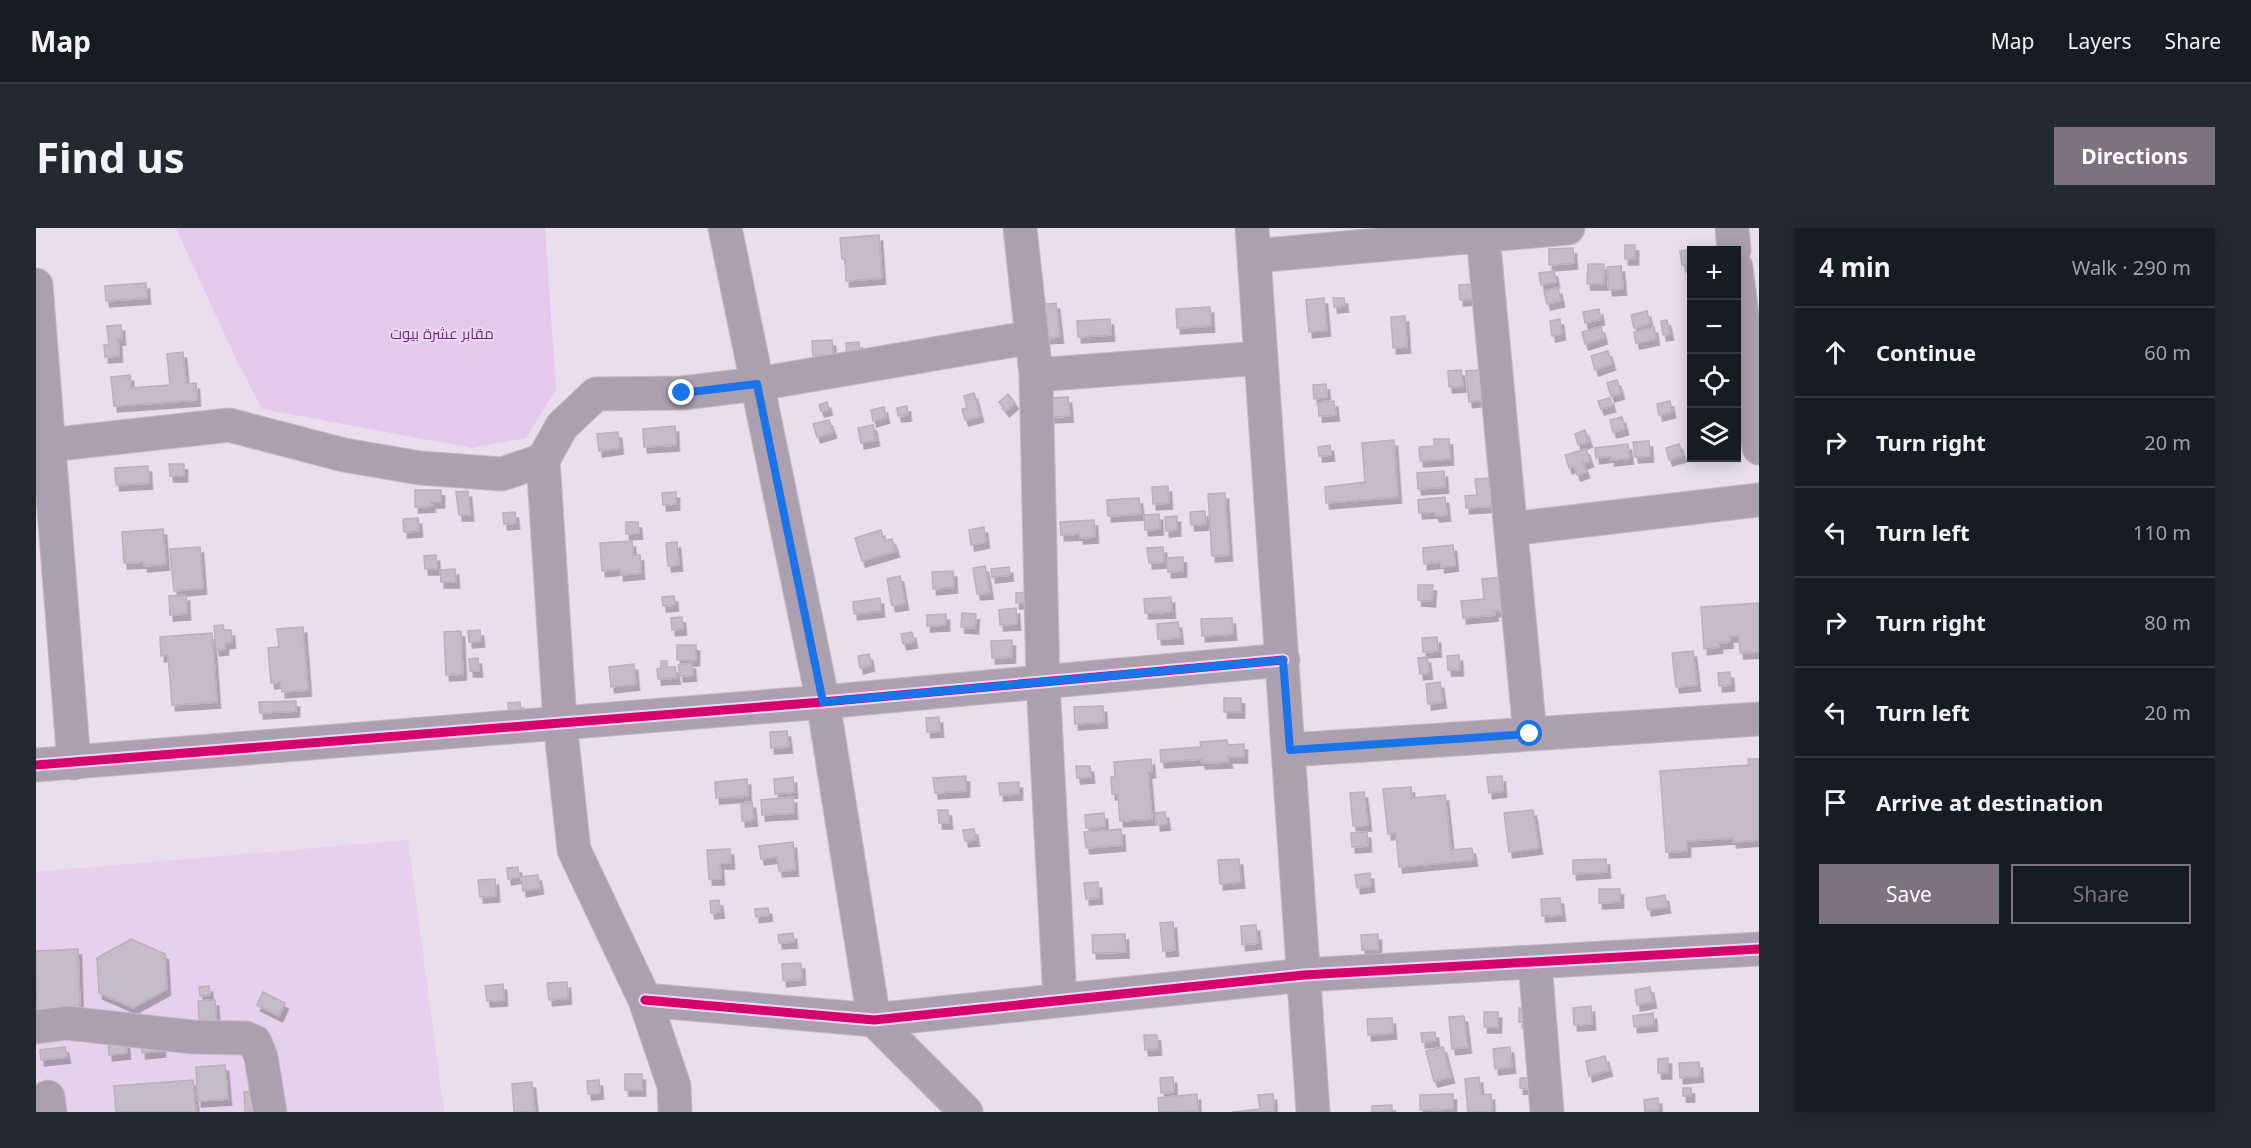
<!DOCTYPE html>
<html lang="en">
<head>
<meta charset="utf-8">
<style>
  body { margin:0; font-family:"Noto Sans",Cairo,sans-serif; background:#242831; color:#f1f3f6 }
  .controls { position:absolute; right:18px; top:18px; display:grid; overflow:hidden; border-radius:0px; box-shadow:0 3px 15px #0003 }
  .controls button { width:54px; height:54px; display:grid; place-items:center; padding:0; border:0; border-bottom:2px solid #363941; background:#171b24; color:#f1f3f6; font:30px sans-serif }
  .stop { position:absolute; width:18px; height:18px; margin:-14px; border:4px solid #1a73e8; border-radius:50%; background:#fff }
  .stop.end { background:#1a73e8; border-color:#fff; box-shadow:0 2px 6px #0008 }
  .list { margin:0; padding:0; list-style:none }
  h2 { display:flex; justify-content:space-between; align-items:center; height:78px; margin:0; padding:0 24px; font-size:26px }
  h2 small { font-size:20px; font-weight:400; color:#9ea1a6 }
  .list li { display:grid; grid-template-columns:39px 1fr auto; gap:18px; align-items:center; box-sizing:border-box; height:90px; padding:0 24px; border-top:2px solid #363941 }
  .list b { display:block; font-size:22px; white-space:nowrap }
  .list em { font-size:20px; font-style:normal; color:#9ea1a6 }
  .actions { display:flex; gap:12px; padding:18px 24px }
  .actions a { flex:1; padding:14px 0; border:2px solid #7d7280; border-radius:0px; text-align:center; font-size:21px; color:#7d7280 }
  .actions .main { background:#7d7280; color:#fff }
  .icon { flex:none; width:33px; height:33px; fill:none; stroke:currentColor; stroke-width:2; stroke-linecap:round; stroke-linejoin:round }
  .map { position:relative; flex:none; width:1723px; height:884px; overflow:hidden; border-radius:0px }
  header { display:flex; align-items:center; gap:36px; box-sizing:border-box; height:84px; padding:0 30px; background:#171b24; border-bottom:2px solid #363941 }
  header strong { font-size:28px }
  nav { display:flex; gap:33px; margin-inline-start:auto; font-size:21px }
  .intro { display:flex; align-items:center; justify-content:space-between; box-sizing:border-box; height:144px; padding:0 36px }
  h1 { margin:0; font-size:42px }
  .button { padding:15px 27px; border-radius:0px; background:#7d7280; color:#fff; font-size:21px; font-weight:700 }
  main { display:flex; gap:36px; padding:0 36px }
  aside { flex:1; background:#171b24; border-radius:0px; box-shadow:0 3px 15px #0003 }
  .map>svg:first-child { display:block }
  .built { fill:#e6d1ec }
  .green { fill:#e3c9ec }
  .building { fill:#c6bcc9; stroke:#bab0bd; stroke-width:1.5; filter:url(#shadow) }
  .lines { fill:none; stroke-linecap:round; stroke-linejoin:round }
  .minor-casing { stroke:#c4bac6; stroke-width:35 }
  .minor { stroke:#aca0b0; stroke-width:33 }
  .cycleway-casing { stroke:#edd6f4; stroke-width:13 }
  .cycleway { stroke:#d6006c; stroke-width:9 }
  .route { stroke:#1a73e8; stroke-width:8 }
  .labels { text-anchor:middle; stroke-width:4.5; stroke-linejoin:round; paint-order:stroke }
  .park-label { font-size:15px; fill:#6c317e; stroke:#edd6f4 }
</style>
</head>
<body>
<header>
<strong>Map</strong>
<nav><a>Map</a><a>Layers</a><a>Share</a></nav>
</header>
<div class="intro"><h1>Find us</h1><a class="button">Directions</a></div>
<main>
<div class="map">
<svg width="1723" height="884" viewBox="0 0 1723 884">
  <defs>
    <filter id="shadow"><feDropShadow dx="3.5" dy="6" stdDeviation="0" flood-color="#0004"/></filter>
  </defs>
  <rect width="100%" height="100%" fill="#eadded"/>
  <path class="built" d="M372,612L408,884H0V644Z"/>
  <path class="green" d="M140,0H509L520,161L490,210L436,220L226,181L199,129Z"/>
  <path class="building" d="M843,7L846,50L810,53L809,31H806L804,10Z
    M1589,17H1599V31H1589Z
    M1537,20L1538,35L1513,37V21Z
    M1661,21L1656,22V43L1650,44L1649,37H1646L1644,23Z
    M1552,36H1568V56H1551Z
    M1585,38L1587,61L1573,62L1571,39Z
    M1518,43L1520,54L1505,57L1503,45Z
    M110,55L111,70L70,73L69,58Z
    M1437,56L1438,71L1424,72L1423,57Z
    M1522,60L1525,73L1511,76L1508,63Z
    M1288,70L1291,102L1273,104L1270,72Z
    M1297,70H1308L1309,78L1298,79Z
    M1020,75L1024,109L1007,110L1003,77Z
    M1174,79L1175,98L1141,100L1140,81Z
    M1563,81L1565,91L1549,95L1547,84Z
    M1611,83L1614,96L1598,100L1595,87Z
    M1369,88L1371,119L1357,120L1355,89Z
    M1074,91L1075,107L1042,109L1041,93Z
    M1524,91L1526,106L1516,108L1514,93Z
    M1631,92L1634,106L1627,107L1625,93Z
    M85,97L86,111H82L83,128L69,129L68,117H73L71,98Z
    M1565,99L1568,110L1549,116L1546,104Z
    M1618,99L1620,111L1600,115L1598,104Z
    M796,112L797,126L777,128L776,113Z
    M823,114L824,127L811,128L810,115Z
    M1572,123L1576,136L1559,142L1555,128Z
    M147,124L150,156L160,155L161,172L78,178L75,149L94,147L95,160L134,157L131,126Z
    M1425,142L1427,158L1413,159L1412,143Z
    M1444,142L1447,172L1433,174L1430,143Z
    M1581,152L1585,165L1575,168L1571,155Z
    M1290,156L1291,169L1278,171L1277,157Z
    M938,165L944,188L929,192L926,181L931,180L928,168Z
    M972,166L979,175L970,183L963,174Z
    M1032,169L1034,188L1014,189L1013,170Z
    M1574,170L1576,178L1565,181L1562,173Z
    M1298,173L1300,187L1283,188L1282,174Z
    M1634,173L1636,184L1623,187L1621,176Z
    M791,174L793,181L785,183L783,177Z
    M871,178L872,187L862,188L861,180Z
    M848,179L850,189L837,193L835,182Z
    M1586,189L1589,201L1577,204L1574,192Z
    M793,192L797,204L781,209L777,196Z
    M837,197L840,212L825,215L822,200Z
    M639,198L640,217L608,219L607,201Z
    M1549,202L1553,213L1542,217L1539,206Z
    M582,204L584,220L563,223L561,206Z
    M1398,211H1413L1414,231L1384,233L1383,219L1398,218Z
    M1358,212L1362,269L1290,275L1289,259L1329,254L1326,215Z
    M1613,213L1614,228L1599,229L1597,214Z
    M1592,216L1594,230L1575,232V228L1560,230L1559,220Z
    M1643,216L1647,228L1633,232L1630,220Z
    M1294,217L1295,227L1283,228L1282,219Z
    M1550,221L1554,233L1547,235L1550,244L1541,247L1538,238L1533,240L1529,227Z
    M133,236H148V248H134Z
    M112,238L113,255L80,257L79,240Z
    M1408,243L1409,259L1382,261L1381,245Z
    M1456,250L1459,278L1430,280L1429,268L1441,267L1439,251Z
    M1132,258L1133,275L1117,276L1116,259Z
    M379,262H405V274H395L396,278L379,279Z
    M432,263L434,287H423L420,264Z
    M640,264V276L627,277L626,265Z
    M1189,265L1193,327L1176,328L1172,266Z
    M1409,269L1411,287L1400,288L1399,284L1383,285L1382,272Z
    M1103,270L1105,286L1072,288L1071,272Z
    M1169,283L1170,296L1155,297L1154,284Z
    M479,284L480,295L468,296L467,285Z
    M1123,286L1124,301L1109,302L1108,287Z
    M1141,288V302L1130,303L1129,289Z
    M382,290L383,303L368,304L367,291Z
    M1058,292L1059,309L1044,310V306L1025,307L1024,294Z
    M590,294H602L603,305L590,306Z
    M948,299L950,314L935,317L933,302Z
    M127,301L130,336L108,338V334L88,335L86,304Z
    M845,302L848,313L856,311L860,323L826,333L819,310Z
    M596,313L597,327H604L605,345L584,347V341L566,343L564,315Z
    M641,314L643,337L632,338L630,315Z
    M1417,317L1419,337L1405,339V334L1388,336L1387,320Z
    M164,319L167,360L138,363L134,321Z
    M1127,319L1128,334L1113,335L1111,320Z
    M400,327L401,341H389L388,328Z
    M1147,329V343L1132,344L1131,330Z
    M949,338L954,365L941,366L937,340Z
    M973,339L974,347L956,349L955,341Z
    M419,341L420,354H405L404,342Z
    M917,343L918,359L897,361L896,344Z
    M864,348L869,376L856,378L851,351Z
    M1466,349L1469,382L1458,383L1459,387L1427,390L1425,373L1448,371L1446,351Z
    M1382,357H1397L1396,373L1382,372Z
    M994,364V375H980V365Z
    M150,367L151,386L134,387L133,368Z
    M638,368L639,377L627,378L626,369Z
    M1135,369L1136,384L1109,385L1108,371Z
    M844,370L845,383L818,386L817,374Z
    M1723,375V424L1704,425L1703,408H1693L1694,414L1683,415V419L1668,421L1665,379Z
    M980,380L981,396L964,397L963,382Z
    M926,385L940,386L939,400L925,399Z
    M910,386V397L891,398V387Z
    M646,389L647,401L636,402L635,390Z
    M1196,390L1197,406L1166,408L1165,391Z
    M1142,394L1144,410L1122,411L1121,396Z
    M187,397L188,402H195L196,414L189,415V421L180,422L178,398Z
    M267,399L272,462L246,464L245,454L235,455L232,420L243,419L241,401Z
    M444,402L445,413L433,414L432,403Z
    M425,403L427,446L410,447L408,404Z
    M876,404L878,414L867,416L865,406Z
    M176,405L181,474L136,477L132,427L125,428L124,409Z
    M1401,409L1402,423L1387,424L1386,410Z
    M976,412V429L956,430L955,413Z
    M641,417H660V432H641Z
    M1657,423L1661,457L1640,459L1636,425Z
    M833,426L835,437L824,440L822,428Z
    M1423,427L1424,442H1412L1411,428Z
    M1391,429L1393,445L1384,446L1382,430Z
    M442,430L443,443H434L433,431Z
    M625,433H631V439H639L641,450L622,451L621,441L625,440Z
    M656,435L657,447L644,448L642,437Z
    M598,436L600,456L575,459L573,439Z
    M1694,444L1695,457L1683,458L1682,445Z
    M1404,454L1407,474L1392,476L1390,456Z
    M1188,470H1205V484H1188Z
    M260,473V483L224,485L223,474Z
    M484,474L485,485L473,486L472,475Z
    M1067,478L1068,494L1039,496L1038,479Z
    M903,489L904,503L891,504L890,490Z
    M751,503L753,519L735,520L734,504Z
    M1191,512L1192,517L1208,516V529H1192L1193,534L1166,535L1165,531L1125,534L1124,522L1165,519L1164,514Z
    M1115,531L1116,544H1112L1116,591L1084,593L1082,566H1076L1075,549H1079L1078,534Z
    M1712,531H1723V612L1697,614V610L1651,613V623L1630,624L1624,543L1713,537Z
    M1040,538H1054L1055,549L1041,550Z
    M930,548V563L899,565L897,550Z
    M1466,548L1467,563L1453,565L1451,549Z
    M757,549L758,564L739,566L738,551Z
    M711,551L712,568L680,570L679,554Z
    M983,554V566L964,567L963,555Z
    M1375,559L1376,570L1409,567L1415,622L1436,620L1438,632L1363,639L1360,605L1352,606L1347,561Z
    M1328,564L1332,597L1317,598L1314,565Z
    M757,569L758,585L726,587L725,572Z
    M716,574L718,592L706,593L705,575Z
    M902,582H912L913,595H903Z
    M1497,582L1503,620L1473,624L1468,585Z
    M1129,584L1131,596L1121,597L1119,585Z
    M1068,585L1069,599L1050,600L1049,587Z
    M938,601L940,612L929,613L927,602Z
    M1085,601L1086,617L1050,620L1048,604Z
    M1331,604L1332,618L1316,619L1315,605Z
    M757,614L759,642L743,643L741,629L725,631L723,618Z
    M694,621L695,635H684L685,651H673L671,622Z
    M1203,631L1205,654L1184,656L1182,632Z
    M1570,631L1571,644L1537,646V632Z
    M482,639L483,649L472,651L471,640Z
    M1334,645L1335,658L1321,660L1319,647Z
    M502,647L504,660L487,663L485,649Z
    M459,651L460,668L444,669L442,652Z
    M1062,654L1063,670L1050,671L1048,655Z
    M1563,661H1584V674L1563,675Z
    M1629,667L1631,679L1612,682L1610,670Z
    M1524,670L1526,687L1506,688L1505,671Z
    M683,672L685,684L675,685L674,673Z
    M732,680L733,687L720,689L719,681Z
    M1137,694L1139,722L1127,723L1124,695Z
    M1220,697L1222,715L1206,717L1205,698Z
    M757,705L758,714L743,715L742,707Z
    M1089,706L1090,724L1057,725L1056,707Z
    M1342,706V722H1326L1325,707Z
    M95,711L129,726L131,761L97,780L63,765L61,730Z
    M42,721L44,782L1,784L0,723Z
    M765,735L766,751L747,753L746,736Z
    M531,754L532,770L513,772L511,755Z
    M467,756L468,772L451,773L449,758Z
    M173,758L174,767L164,768L163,759Z
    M1614,759L1617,774L1601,777L1599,762Z
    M227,764L249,775L243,788L221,777Z
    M179,772L181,799L164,800L162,773Z
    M1555,778L1556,796L1538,797L1537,780Z
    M1483,780L1495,781V795L1483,794Z
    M1448,784H1462V799H1448Z
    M1617,785L1618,797L1598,799L1597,788Z
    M1428,788L1432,819L1416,821L1413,789Z
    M1356,790L1357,805L1332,807L1331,791Z
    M1399,804L1400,813L1386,814L1385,805Z
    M1108,807H1121L1122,821L1109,822Z
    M90,814L91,825L73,827L72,816Z
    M126,815V823L106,825V816Z
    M29,819L31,829L5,832L4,822Z
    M1407,819L1415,849L1398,853L1390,823Z
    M1474,819L1476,839L1459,841L1457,821Z
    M1569,828L1573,842L1553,848L1550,833Z
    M1632,830V845H1622V831Z
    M1663,834L1664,848L1644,850L1643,835Z
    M189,837L192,871L162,873L160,839Z
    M589,846H606V862H589Z
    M1137,849L1138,864L1125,865L1124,850Z
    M1443,849L1445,867L1455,866L1456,884H1432L1429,851Z
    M1484,850H1495V861L1484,860Z
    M157,852L160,884H80L78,858Z
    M563,852L564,865L552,866L551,853Z
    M496,854L499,884H478L476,856Z
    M1647,860H1655V868H1647Z
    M219,863L220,884H209L208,864Z
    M1161,866L1162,883L1123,884L1122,870Z
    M1237,866L1238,884H1196L1224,881L1222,867Z
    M1417,866V881L1384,882V867Z
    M1622,870L1623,882L1609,884L1608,872Z
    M1356,877V884H1336V878Z"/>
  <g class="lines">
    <g class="minor-casing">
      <path id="minor" d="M689,0L787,474L838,792L930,884
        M984,0L1000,147L1007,454L1024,772
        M1216,0L1277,884
        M1696,0L1698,22
        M1447,8L1494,506
        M1218,28L1532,0
        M1700,39L1723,220
        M0,57L38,535
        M1000,147L1225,130
        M13,217L193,197L308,227L384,240L466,246L507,232L526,198L560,166L646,165L721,156L996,109
        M507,232L524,494L538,622L609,772L638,858L639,884
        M1475,301L1723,272
        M1254,522L1723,491
        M0,537L787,474L1247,432
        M1499,734L1511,884
        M609,772L838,792L1268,747L1723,721
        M0,799L31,795L157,809L210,810L219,814L225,829L234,884
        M12,869L14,884"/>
    </g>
    <use href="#minor" class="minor"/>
    <g class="cycleway-casing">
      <path id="cycleway" d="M0,537L787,474L1247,432
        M609,772L838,792L1268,747L1723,721"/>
    </g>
    <use href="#cycleway" class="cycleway"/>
  </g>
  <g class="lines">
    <path class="route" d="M646,165L721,156L787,474L1247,432L1254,522L1494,506"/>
  </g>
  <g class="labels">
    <g class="park-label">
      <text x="406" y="111">مقابر عشرة بيوت</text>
    </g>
  </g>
</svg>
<div class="controls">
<button>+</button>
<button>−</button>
<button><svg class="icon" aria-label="locate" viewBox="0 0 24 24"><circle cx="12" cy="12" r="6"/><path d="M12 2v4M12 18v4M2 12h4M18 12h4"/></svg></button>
<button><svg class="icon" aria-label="layers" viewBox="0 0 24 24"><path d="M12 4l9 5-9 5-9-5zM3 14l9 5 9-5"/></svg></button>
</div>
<div class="stop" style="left:1494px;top:506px"></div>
<div class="stop end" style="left:646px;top:165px"></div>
</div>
<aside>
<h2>4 min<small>Walk · 290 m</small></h2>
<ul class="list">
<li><svg class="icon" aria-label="ahead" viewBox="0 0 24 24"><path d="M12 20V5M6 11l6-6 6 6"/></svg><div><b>Continue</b></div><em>60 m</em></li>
<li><svg class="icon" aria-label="right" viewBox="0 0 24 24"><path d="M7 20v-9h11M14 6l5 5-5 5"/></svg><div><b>Turn right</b></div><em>20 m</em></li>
<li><svg class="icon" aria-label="left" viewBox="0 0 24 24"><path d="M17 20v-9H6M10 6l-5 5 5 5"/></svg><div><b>Turn left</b></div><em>110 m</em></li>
<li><svg class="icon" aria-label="right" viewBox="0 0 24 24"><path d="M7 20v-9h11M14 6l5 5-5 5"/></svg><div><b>Turn right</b></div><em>80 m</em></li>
<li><svg class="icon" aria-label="left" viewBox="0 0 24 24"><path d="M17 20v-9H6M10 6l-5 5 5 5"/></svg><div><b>Turn left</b></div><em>20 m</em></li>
<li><svg class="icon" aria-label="arrive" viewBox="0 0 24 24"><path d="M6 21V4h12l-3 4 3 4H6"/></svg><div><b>Arrive at destination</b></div></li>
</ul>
<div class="actions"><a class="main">Save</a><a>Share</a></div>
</aside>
</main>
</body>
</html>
